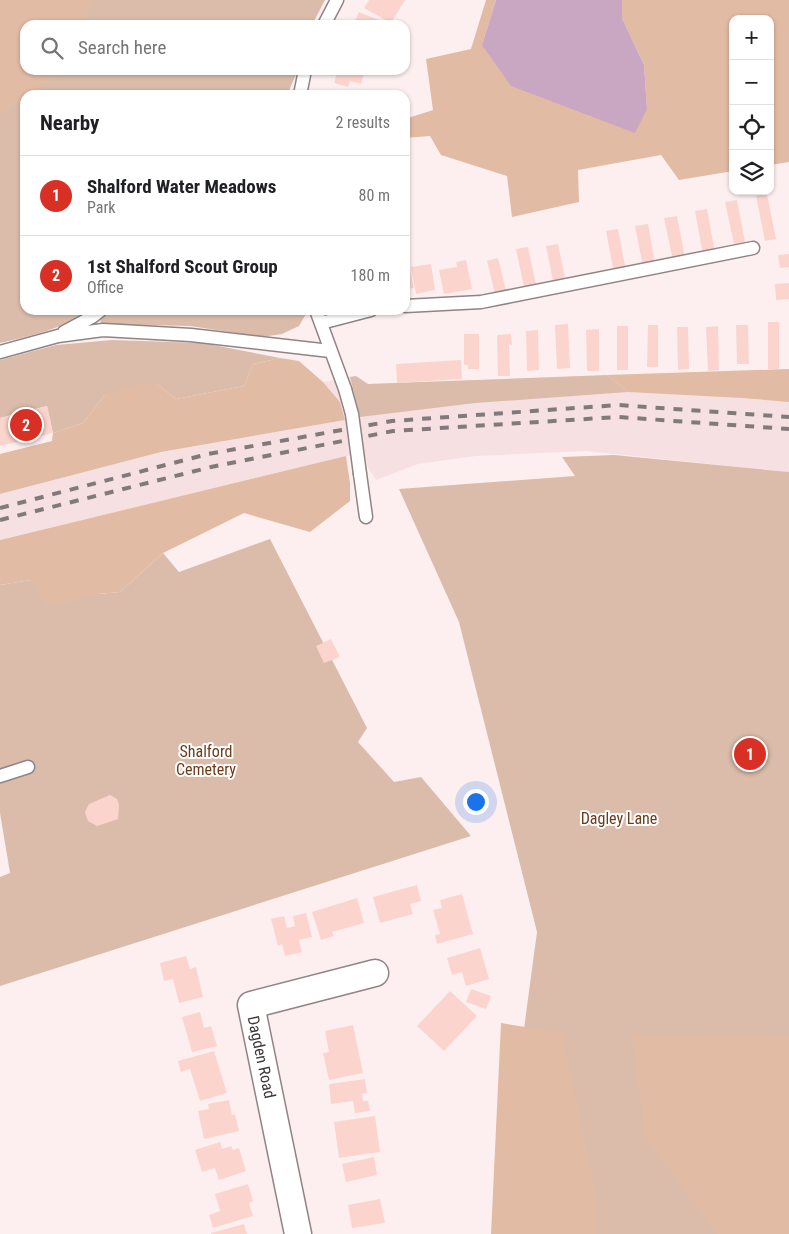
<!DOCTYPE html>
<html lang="en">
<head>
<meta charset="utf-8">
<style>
  body { margin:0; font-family:"Roboto Condensed",sans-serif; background:#f6f6f6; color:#202124 }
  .controls { position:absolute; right:15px; top:15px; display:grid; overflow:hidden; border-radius:10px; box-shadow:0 1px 4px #0004 }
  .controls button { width:45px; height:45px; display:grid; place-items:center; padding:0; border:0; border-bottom:1px solid #e0e0e0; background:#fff; color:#202124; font:25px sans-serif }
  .you { position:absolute; left:475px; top:801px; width:18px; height:18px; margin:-12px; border:4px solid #fff; border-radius:50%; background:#1a73e8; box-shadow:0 0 0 8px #1a73e833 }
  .badge { display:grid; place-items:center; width:32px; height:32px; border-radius:50%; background:#d93025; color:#fff; font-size:16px; font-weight:700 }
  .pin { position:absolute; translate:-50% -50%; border:2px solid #fff; box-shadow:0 1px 5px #0006 }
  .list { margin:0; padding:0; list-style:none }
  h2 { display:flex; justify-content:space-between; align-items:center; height:65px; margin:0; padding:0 20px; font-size:21px }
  h2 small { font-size:16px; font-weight:400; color:#757577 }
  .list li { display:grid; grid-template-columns:32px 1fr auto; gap:15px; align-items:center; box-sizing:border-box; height:80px; padding:0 20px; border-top:1px solid #e0e0e0 }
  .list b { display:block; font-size:19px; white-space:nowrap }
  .list p { margin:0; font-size:16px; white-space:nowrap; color:#757577 }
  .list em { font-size:16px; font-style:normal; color:#757577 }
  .icon { flex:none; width:28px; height:28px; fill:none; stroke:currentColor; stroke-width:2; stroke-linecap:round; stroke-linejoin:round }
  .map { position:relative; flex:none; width:789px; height:1234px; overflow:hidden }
  .search { position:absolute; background:#fff; box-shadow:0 1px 4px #0004; left:20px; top:20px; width:390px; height:55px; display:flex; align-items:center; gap:12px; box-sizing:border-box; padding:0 18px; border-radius:15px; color:#757577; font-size:19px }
  .panel { position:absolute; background:#fff; box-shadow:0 1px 4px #0004; left:20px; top:90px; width:390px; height:225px; border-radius:15px }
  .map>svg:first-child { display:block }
  .built { fill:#f6e0e2 }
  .green { fill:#dbbcaa }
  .forest { fill:#e2bba4 }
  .water { fill:#c9a6c2 }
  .building { fill:#fbd5cd }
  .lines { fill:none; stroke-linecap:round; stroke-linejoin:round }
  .lane-casing { stroke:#908485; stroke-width:15 }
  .street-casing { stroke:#908485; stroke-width:29 }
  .lane { stroke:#fff; stroke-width:12 }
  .street { stroke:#fff; stroke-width:26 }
  .rail { stroke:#827a7a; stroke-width:4; stroke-dasharray:9 9; stroke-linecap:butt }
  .lane-bridge-casing { stroke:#908485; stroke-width:15; stroke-linecap:butt }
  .lane-bridge { stroke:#fff; stroke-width:12 }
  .labels { text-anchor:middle; stroke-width:4; stroke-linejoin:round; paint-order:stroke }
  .park-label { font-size:16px; fill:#6d3b18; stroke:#fff }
  .street-label { font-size:16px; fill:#3d3838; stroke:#fff }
</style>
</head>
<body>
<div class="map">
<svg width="789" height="1234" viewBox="0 0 789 1234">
  <rect width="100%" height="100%" fill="#fdeff0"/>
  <path class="built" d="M789,369V472L585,451L476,456L418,464L376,480L369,470L364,454L346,456L0,540V494L161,452L345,420L340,402L323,382L356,376L368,384Z"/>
  <path class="green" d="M0,0H325L312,25H25V70H298L287,95H25V310H89C63,329 31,336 0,343Z
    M111,310H306L307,312L299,326L282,334L262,337L190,326L101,324L100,318Z
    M112,340L203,343L280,358L253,364L244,386L176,399L157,384L104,396L83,423L53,433L47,406L0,418V360L56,345Z
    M607,375L628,392L475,403L360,417L350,377L356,376L368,384Z
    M614,455L789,472V1234H526L523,1036L537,932L459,622L399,489L575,476L562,457Z
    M270,539L367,728L358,742L394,782L421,777L471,836L0,986V877L10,873L0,813V585L31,580L98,594L120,592L163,553L179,572Z"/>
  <path class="forest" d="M0,0H92L82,25H25V70H57L52,77L32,95H25V100L0,115Z
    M486,0H496L482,45L647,109L644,65L622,18V0H789V162L770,165V19H733V171L679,180L661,155L578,170L579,202L512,217L507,176L441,155L430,136L405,138V119L433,110L426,59L471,49Z
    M280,358L299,361L323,382L340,402L345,420L161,452L0,494V454L52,441L53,433L83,423L104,396L138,384H157L176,399L244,386L253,364Z
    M789,369V402L742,398L628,392L607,375Z
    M346,456L350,483V501L310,532L244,513L163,553L120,592L98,594L48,607L31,580L0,585V540Z
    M501,1023L562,1033L597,1202V1234H491Z
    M632,1036L789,1037V1234H718L645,1137Z"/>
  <path class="water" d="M496,0H622V18L644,65L647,109L635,133L511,86L482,45Z"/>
  <path class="building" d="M369,0H405L391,23L364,8Z
    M359,12L386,23V25H353Z
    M338,70H365L361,84L350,81L348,87L334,83Z
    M767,194L776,239L765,241L756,196Z
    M737,200L745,242L734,244L725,202Z
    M707,209L715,253L703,255L695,211Z
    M677,216L685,258L673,261L664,218Z
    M648,224L655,264L643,266L635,226Z
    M618,229L626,271L614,273L606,231Z
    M558,244L566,283L554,286L546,246Z
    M528,247L537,289L525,292L516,249Z
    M789,254V267L780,268L778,255Z
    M498,258L507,295L496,298L487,261Z
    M408,260L414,288L405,289V261Z
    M466,260L472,289L444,294L439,270L457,267L456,262Z
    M431,264L435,290L416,294L411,267Z
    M789,283V299L776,300L775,284Z
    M768,322H779V369H768Z
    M568,324L570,368L557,369L555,325Z
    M648,325H658V367H647Z
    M736,325H748L749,364H737Z
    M617,326H628V370H617Z
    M718,326L719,370L708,371L706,327Z
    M677,327H688L689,369L678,370Z
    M599,329V371H587L586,330Z
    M538,330L539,370L527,371L526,331Z
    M464,334H479V369H468V365H464Z
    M511,334L512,345L509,344L510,376H498L497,335Z
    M461,360L462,379L397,383L396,364Z
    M47,406L53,433L0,446V418Z
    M331,639L340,657L324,663L316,646Z
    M110,795L117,799L119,805L118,819L97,826L88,821L85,812L89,804Z
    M417,885L421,901L410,904L413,914L380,923L373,897Z
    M462,894L473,934L437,944L435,935L440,934L433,910L442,908L440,900Z
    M357,898L364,923L332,932L334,936L321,940L312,912Z
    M306,913L312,937L299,940L302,952L285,956L282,944L278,946L271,919L284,916L287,928L295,926L293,916Z
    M480,948L489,979L466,986L462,972L452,975L447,958Z
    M186,956L190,969L196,967L203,997L179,1003L173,979L164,981L160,963Z
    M471,989L491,996L486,1009L466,1002Z
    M450,991L477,1016L444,1051L417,1026Z
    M200,1012L204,1028L211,1026L217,1046L192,1052L182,1017Z
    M353,1025L363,1073L329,1080L323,1053L329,1052L325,1031Z
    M214,1051L227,1093L200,1101L190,1069L181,1072L178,1061Z
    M365,1079L367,1093L362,1094L363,1101H368L370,1111L355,1113L353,1101L331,1104L329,1084Z
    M229,1100L232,1115L235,1114L239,1131L204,1139L198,1111L209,1109L208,1104Z
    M375,1116L380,1152L339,1158L334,1122Z
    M220,1142L222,1149L231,1146L233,1150L239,1148L246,1171L219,1180L215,1168L202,1172L195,1150Z
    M374,1157L377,1175L346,1182L342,1164Z
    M248,1184L253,1201L249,1203L253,1216L213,1228L209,1215L220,1211L215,1194Z
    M380,1199L385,1223L352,1228L348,1205Z
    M244,1224L247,1234H211V1233Z"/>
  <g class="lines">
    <g class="lane-casing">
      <path id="lane" d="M324,25L337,0
        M300,95L305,70
        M405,306L481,302L753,248
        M316,310L345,389
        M321,323L371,310
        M64,332L92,317L101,310
        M0,352L58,336L103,330L191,335L330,351
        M360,474L366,517
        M0,776L28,767"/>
    </g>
    <g class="street-casing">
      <path id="street" d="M298,1234L251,1005L375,973"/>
    </g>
    <use href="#lane" class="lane"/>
    <use href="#street" class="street"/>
    <path class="rail" d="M0,508L208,454L392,421L618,405L789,417
      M0,520L211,467L393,431L618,417L789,429"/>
    <g class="lane-bridge-casing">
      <path id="lane-bridge" d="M345,389L352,414L360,474"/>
    </g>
    <use href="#lane-bridge" class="lane-bridge"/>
  </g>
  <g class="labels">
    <g class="park-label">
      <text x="206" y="757">Shalford<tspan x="206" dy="18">Cemetery</tspan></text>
      <text x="619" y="824">Dagley Lane</text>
    </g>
    <g class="street-label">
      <text transform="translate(262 1057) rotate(78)" y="6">Dagden Road</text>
    </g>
  </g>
</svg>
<div class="controls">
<button>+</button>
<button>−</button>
<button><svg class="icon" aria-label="locate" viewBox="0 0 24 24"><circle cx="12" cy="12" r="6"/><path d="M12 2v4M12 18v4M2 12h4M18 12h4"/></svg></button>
<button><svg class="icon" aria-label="layers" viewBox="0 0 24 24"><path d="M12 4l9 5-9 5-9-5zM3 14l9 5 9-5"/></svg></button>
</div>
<div class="you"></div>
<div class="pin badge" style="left:750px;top:754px">1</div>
<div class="pin badge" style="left:26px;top:425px">2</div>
<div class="search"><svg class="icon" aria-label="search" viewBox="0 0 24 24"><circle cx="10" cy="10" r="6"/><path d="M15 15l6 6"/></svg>Search here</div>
<section class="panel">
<h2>Nearby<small>2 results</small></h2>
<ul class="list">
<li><span class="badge">1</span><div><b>Shalford Water Meadows</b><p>Park</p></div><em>80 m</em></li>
<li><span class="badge">2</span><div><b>1st Shalford Scout Group</b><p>Office</p></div><em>180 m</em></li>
</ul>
</section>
</div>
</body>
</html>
